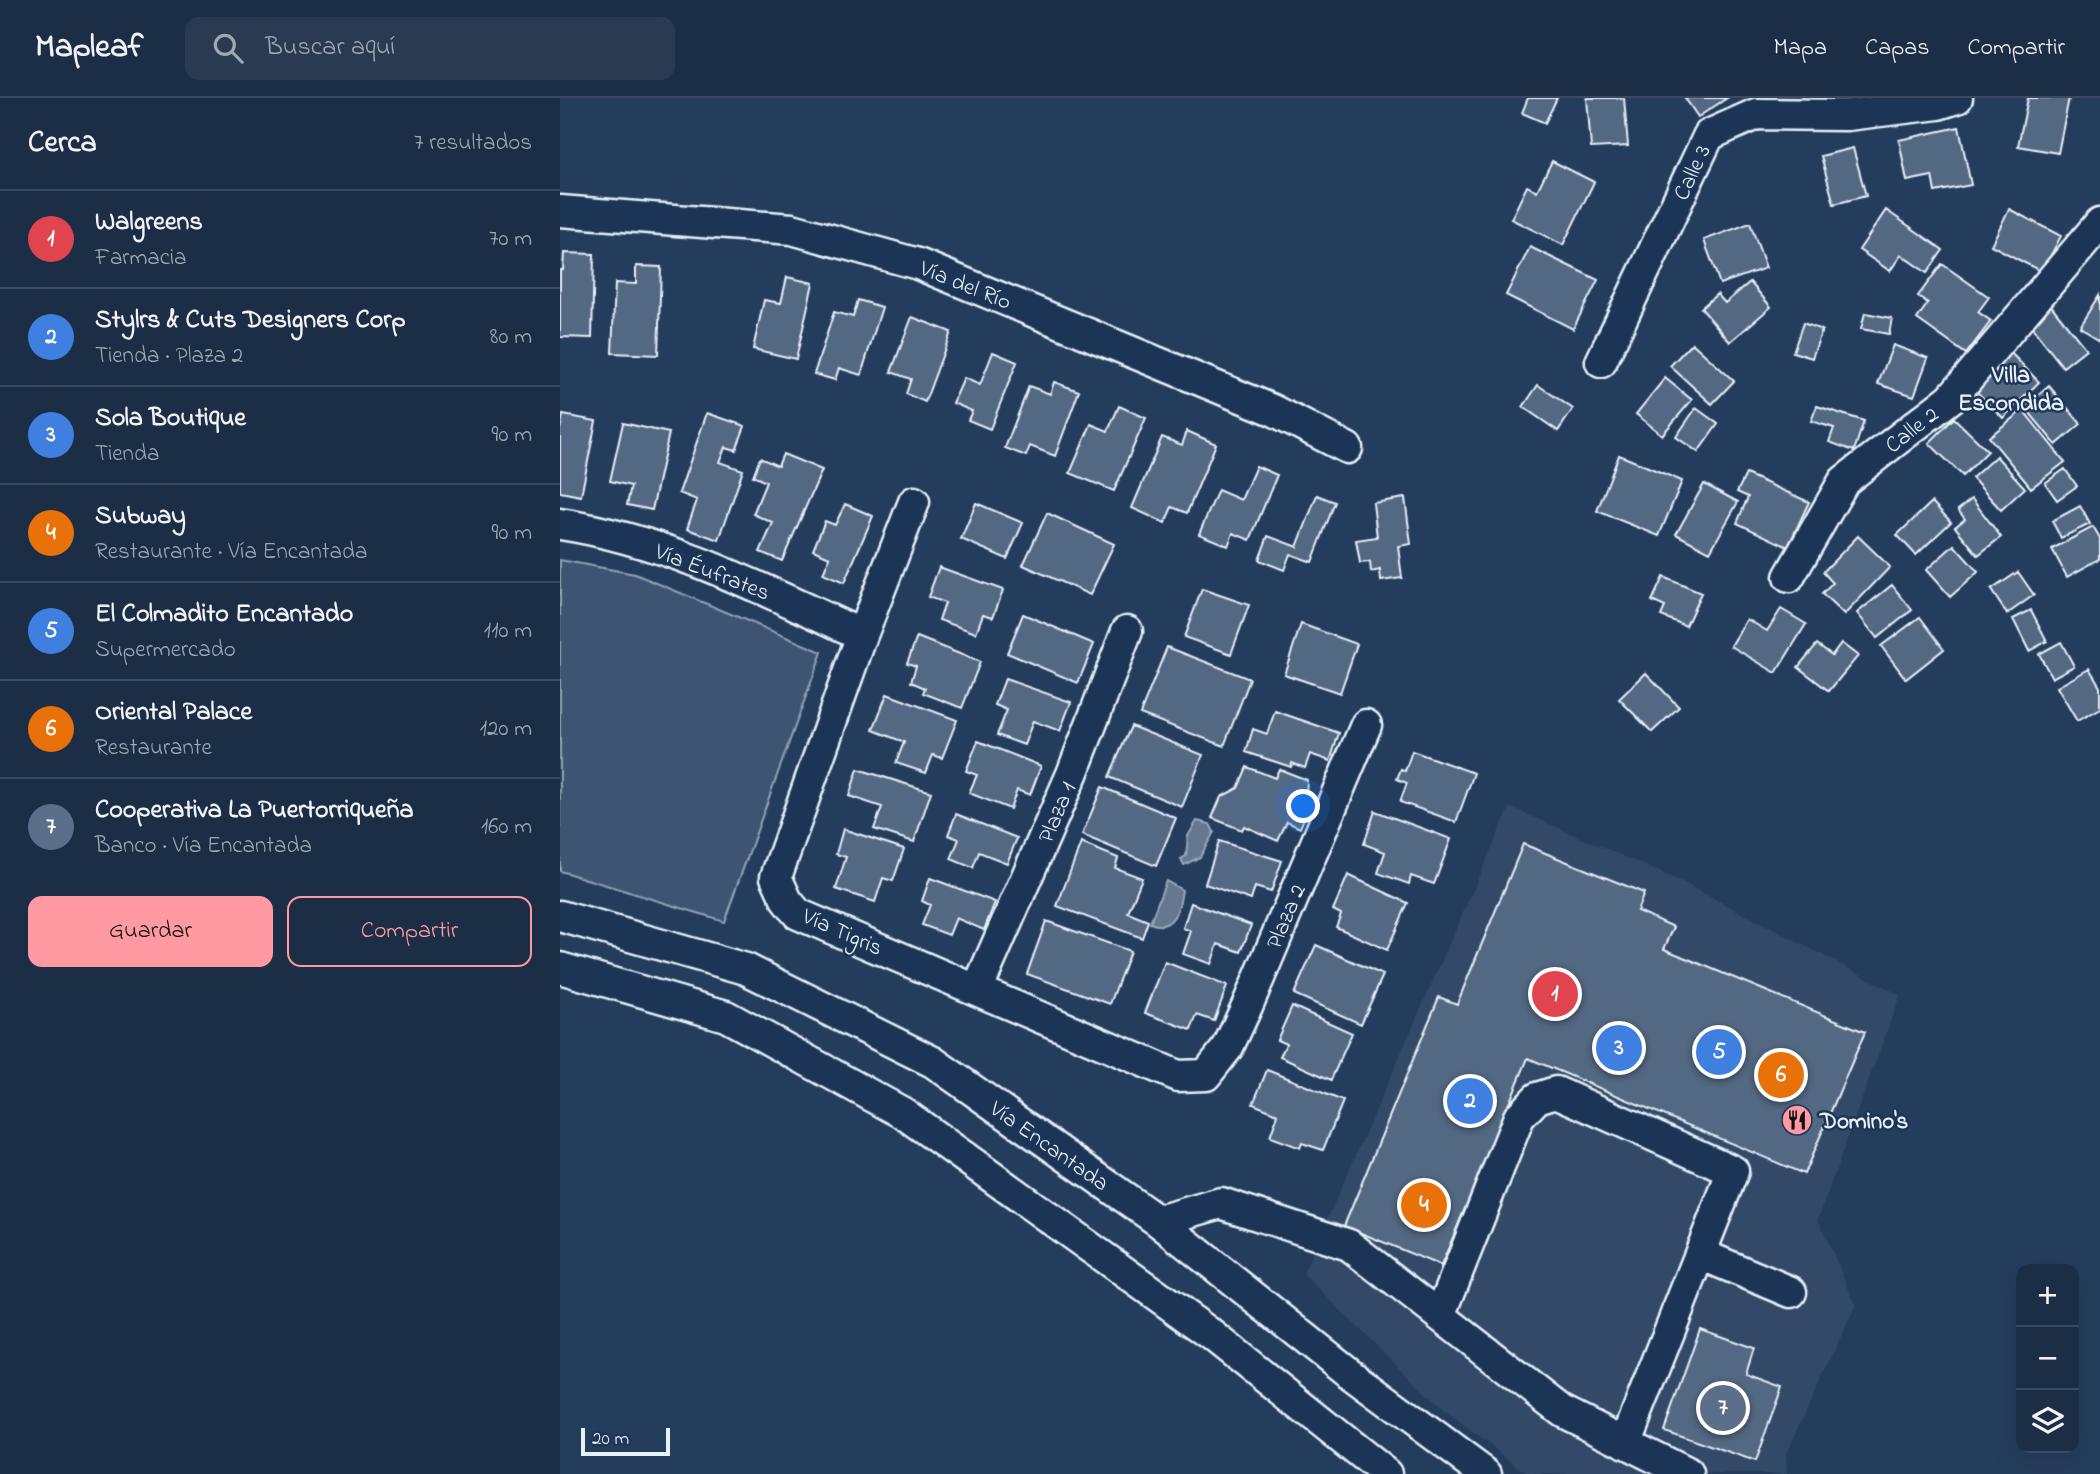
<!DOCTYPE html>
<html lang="es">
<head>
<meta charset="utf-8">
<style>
  body { margin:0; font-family:"Indie Flower",sans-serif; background:#293a51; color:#f1f3f6 }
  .controls { position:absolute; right:21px; bottom:21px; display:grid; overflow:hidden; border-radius:14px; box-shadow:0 7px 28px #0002 }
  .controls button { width:63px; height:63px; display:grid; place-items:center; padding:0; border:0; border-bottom:2px solid #3a4a5f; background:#1c2e46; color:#f1f3f6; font:35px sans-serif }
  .scale { position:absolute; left:21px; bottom:18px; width:89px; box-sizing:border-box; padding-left:7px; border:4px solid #e8f1f8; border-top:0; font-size:19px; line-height:24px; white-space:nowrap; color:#e8f1f8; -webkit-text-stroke:5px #1d3557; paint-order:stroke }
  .you { position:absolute; left:744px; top:709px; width:24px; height:24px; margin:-18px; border:5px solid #fff; border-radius:50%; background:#1a73e8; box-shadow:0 0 0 10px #1a73e833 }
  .badge { display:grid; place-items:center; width:46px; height:46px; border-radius:50%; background:#ff9aa2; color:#fff; font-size:23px; font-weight:700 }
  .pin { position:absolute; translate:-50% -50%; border:4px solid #fff; box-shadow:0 2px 7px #0006 }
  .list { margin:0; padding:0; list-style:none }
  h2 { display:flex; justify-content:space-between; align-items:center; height:91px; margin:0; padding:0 28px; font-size:30px }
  h2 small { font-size:23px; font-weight:400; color:#a0a8b3 }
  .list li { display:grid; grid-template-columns:46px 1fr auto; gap:21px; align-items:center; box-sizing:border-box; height:98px; padding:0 28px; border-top:2px solid #3a4a5f }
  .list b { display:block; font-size:26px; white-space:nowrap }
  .list p { margin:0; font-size:23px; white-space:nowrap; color:#a0a8b3 }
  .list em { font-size:23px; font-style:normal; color:#a0a8b3 }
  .actions { display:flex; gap:14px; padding:21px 28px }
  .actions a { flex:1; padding:16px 0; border:2px solid #ff9aa2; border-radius:14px; text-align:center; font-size:24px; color:#ff9aa2 }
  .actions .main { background:#ff9aa2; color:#111 }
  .icon { flex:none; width:38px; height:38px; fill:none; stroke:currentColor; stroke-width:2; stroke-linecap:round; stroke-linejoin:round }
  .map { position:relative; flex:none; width:1540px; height:1376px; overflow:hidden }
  header { display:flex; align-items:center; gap:42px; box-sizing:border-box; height:98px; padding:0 35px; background:#1c2e46; border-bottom:2px solid #3a4a5f }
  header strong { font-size:33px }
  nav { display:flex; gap:38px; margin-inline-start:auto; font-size:24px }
  .search { width:490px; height:63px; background:#293a51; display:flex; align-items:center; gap:18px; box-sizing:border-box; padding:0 24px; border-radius:14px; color:#a0a8b3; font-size:26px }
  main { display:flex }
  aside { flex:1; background:#1c2e46 }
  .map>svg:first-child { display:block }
  .built { fill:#334a68 }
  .green { fill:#3e5472; stroke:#93a2b5; stroke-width:2 }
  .water { fill:#657890; stroke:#99a8ba; stroke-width:2 }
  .building { fill:#536782; stroke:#e8f1f8; stroke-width:2 }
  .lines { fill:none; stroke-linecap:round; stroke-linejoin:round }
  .minor-casing { stroke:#e8f1f8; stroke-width:35 }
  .minor { stroke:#1d3557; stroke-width:30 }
  .labels { text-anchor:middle; stroke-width:5; stroke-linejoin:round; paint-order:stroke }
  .street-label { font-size:23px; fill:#e8f1f8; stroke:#1d3557 }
  .poi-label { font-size:23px; font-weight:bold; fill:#e8f1f8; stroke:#1d3557; text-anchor:start }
  .neighbourhood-label { font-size:24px; font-weight:bold; fill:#e8f1f8; stroke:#1d3557 }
</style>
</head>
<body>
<header>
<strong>Mapleaf</strong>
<div class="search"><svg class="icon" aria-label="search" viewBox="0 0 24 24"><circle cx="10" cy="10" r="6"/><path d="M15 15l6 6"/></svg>Buscar aquí</div>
<nav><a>Mapa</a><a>Capas</a><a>Compartir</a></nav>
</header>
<main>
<aside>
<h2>Cerca<small>7 resultados</small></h2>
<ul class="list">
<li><span class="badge" style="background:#e0444e">1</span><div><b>Walgreens</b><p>Farmacia</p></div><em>70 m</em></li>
<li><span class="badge" style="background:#3f7fe0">2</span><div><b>Stylrs &amp; Cuts Designers Corp</b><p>Tienda · Plaza 2</p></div><em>80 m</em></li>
<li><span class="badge" style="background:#3f7fe0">3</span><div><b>Sola Boutique</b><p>Tienda</p></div><em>90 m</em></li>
<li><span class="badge" style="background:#e8710a">4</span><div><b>Subway</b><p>Restaurante · Vía Encantada</p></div><em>90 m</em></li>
<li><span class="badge" style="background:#3f7fe0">5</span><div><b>El Colmadito Encantado</b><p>Supermercado</p></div><em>110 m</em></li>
<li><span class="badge" style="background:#e8710a">6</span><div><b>Oriental Palace</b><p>Restaurante</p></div><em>120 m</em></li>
<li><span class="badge" style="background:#5c6f8a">7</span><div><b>Cooperativa La Puertorriqueña</b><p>Banco · Vía Encantada</p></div><em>160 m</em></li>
</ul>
<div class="actions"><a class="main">Guardar</a><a>Compartir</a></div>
</aside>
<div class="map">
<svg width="1540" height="1376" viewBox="0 0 1540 1376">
  <rect width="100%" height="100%" fill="#253d5d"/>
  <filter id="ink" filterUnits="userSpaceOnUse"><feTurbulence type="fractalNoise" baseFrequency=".0143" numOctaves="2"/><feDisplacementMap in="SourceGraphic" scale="14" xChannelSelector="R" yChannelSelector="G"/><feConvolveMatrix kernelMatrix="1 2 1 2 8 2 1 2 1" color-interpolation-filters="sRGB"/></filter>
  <g filter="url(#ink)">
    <path class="built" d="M950,709L1120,783L1340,897L1258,1121L1296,1207L1226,1356L1227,1376H968L882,1311L743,1176Z"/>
    <path class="green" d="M0,462L75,476L262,554L164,823L0,773Z"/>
    <path class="water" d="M637,723L650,726L654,734L640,759L624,767L621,761L626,758L628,738Z
      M606,783L622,792C620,809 613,835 590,825Z"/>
    <path class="building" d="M968,0H997L985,25L962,15Z
      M1027,0H1064L1068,48L1031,50Z
      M1125,0H1167L1138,19Z
      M1468,0H1509L1498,55L1458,48Z
      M1399,29L1411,87L1375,94L1372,78L1347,83L1339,42Z
      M1293,50L1306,98L1274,106L1261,58Z
      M992,63L1034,84L1003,147L951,121L967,88L977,93Z
      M1449,111L1501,138L1482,174L1431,147Z
      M1326,112L1383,152L1367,175L1341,157L1330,173L1299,152Z
      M1190,125L1206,170L1160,186L1144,142Z
      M970,149L1038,182L1013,231L946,197Z
      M4,155L34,156L32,240L0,239V172H3Z
      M1382,166L1429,199L1418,214L1431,223L1406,256L1357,221L1368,205L1358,198Z
      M76,168L101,169L98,257L52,255L55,185L76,186Z
      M227,179L253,185L236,261L193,251L204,202L221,205Z
      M1190,184L1211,209L1170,244L1141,210L1157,196L1165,205Z
      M1540,197V241L1520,229Z
      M1485,200L1526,251L1503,269L1463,218Z
      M298,202L322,209L301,277L279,270L275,282L254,276L274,214L293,219Z
      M1305,215L1332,220L1329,236L1301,231Z
      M352,219L391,234L365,304L346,296L351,281L331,274Z
      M1243,225L1262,232L1252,260L1233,254Z
      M1132,245L1174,283L1152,306L1110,268Z
      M1333,247L1368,260L1354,298L1318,286Z
      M1448,252L1479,284L1443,320L1411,288Z
      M433,254L457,264L430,331L408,322L412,313L393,305L404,280L420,287Z
      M1105,280L1132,302L1102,337L1076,316Z
      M494,284L519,293L495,358L470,348L466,358L445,350L469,288L490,296Z
      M978,287L1013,311L998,333L963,309Z
      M1489,288L1521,326L1496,347L1465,309Z
      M559,308L586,320L554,393L510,375L531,326L548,333Z
      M1257,308L1304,323L1294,353L1269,344L1274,330L1251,323Z
      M1136,310L1158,326L1138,354L1116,339Z
      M1463,312L1505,364L1471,390L1429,339Z
      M147,315L185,328L176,352L166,349L160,364L183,372L159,442L127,431L137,402L119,395Z
      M3,317L36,323L21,398L0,394V332Z
      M1394,320L1428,353L1403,378L1369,345Z
      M63,325L109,335L92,412L67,407L71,388L50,383Z
      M627,333L656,346L627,415L612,409L605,425L572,410L602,339L622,347Z
      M223,356L262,372L222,463L200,454L213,425L193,416L206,384L193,378L200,360L218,368Z
      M1059,357L1122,383L1099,438L1037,413Z
      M1436,358L1465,390L1441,412L1412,380Z
      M696,368L717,377L690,442L673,435L668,448L639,436L658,392L681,402Z
      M1505,371L1517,388L1497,402L1485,385Z
      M1186,376L1249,404L1228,449L1177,425L1188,399L1177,394Z
      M1144,386L1178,404L1150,454L1116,436Z
      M757,397L775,404L752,464L730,456L724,472L699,462L708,438L737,449Z
      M845,400L851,446L838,448L842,480L821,483L820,472L811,474L810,464L800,465L796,442L817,439L813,405Z
      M1412,401L1441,439L1418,457L1395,429L1405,421L1398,412Z
      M1372,404L1391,424L1356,457L1337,437Z
      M416,405L463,425L447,461L401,441Z
      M285,406L313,418L284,485L263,476L270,459L253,452L265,423L275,427Z
      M1520,408L1530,426L1501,440L1492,423Z
      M487,415L554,446L530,497L463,467Z
      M1533,429L1540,441V461L1507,479L1492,451Z
      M1298,438L1330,469L1284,517L1262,496L1273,485L1263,474Z
      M1394,447L1418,474L1390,499L1366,472Z
      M379,469L443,492L433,519L423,516L416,535L379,522L385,505L368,499Z
      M1458,474L1474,497L1447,516L1431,492Z
      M1103,479L1141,495L1126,528L1101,518L1105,509L1092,503Z
      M1332,487L1352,512L1317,540L1297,515Z
      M642,491L689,507L671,556L624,539Z
      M1221,511L1246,526L1216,575L1171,548L1187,521L1207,533Z
      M1471,512L1487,543L1469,553L1453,521Z
      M463,516L534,546L518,585L447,555Z
      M1360,519L1384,551L1346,581L1321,548Z
      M741,526L797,546L780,595L724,576Z
      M357,539L420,564L402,610L363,595L365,590L351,584L356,568L347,565Z
      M1501,544L1514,568L1492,580L1479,556Z
      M1281,545L1298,558L1269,593L1238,569L1257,546L1272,557Z
      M607,549L690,581L664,648L580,616Z
      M1529,571L1540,589V610L1517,623L1497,589Z
      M1086,575L1119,609L1092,634L1059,601Z
      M445,581L511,604L500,633L473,623L464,647L437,637L447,612L435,607Z
      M327,596L397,622L382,660L373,657L366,675L336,665L344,644L313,632Z
      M715,613L779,635L770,663L750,656L745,670L732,665L731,669L686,654L693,631L707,636Z
      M571,628L643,657L622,709L549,679Z
      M418,643L481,668L470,697L457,692L450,711L409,695L417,677L406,673Z
      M852,653L914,675L896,724L840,704L847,685L837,681L841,671L845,673Z
      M687,669L715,680L719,671L747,682L746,698L752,701L740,730L727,724L718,743L684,728L682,732L652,720L661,699L678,690Z
      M298,671L371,694L354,744L314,731L322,709L289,698Z
      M542,689L616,720L596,768L522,737Z
      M815,713L891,741L874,786L851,778L849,786L818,775L825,754L804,746Z
      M396,716L457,740L447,765L419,754L413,770L391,761L399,741L388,737Z
      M283,731L344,751L333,783L323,780L315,804L276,791L286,759L276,756Z
      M659,743L722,763L711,794L695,789L691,802L645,786Z
      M521,745L558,760L555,770L582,780L568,815L588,823L582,840L497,808Z
      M963,746L1084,795L1077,813L1114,829L1104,851L1305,934L1244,1076L968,960L881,1168L784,1128L879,899L897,906Z
      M788,777L848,805L827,852L776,829L781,816L773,812Z
      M370,780L435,804L424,832L396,820L389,837L362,827L370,807L362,803Z
      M631,805L691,827L681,854L658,846L651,866L623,856L631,833L623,830Z
      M486,823L570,853L550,906L467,876Z
      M756,847L823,877L801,926L734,896Z
      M605,864L667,888L654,923L637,917L631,932L585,915Z
      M732,908L792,935L771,982L720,959L726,946L717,942Z
      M707,972L783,1003L763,1052L742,1045L740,1050L710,1039L718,1016L693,1006Z
      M1140,1231L1194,1250L1186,1276L1222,1289L1195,1364L1104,1332Z"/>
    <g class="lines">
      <g class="minor-casing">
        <path id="minor" d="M0,113L232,131L358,166L713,312L787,350
          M1041,264L1149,37L1196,16L1287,17L1378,6L1397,0
          M354,404L302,537L216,779L227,803L238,816L618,978L646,977L668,949L688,906L806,627
          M0,426C107,442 204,492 302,537
          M1229,479L1284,383L1391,300L1540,125
          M0,818L186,871L373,964L598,1123L788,1274L926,1376
          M0,870L166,918L343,1015L652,1237L826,1376
          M417,892L512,676L567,533
          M598,1123L661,1105L789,1147L1002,1313L1128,1376
          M1140,1156L1231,1194
          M880,1218L959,1019L977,1000L996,994L1173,1073L1065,1345"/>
      </g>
      <use href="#minor" class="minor"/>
    </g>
  </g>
  <defs>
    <g id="restaurant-disc" transform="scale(1.575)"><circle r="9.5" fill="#ff9aa2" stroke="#1d3557"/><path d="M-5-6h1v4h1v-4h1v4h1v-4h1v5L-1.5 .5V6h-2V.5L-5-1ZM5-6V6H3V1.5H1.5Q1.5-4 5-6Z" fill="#111"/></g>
  </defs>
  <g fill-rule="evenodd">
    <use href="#restaurant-disc" x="1237" y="1022"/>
  </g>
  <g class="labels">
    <g class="street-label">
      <text transform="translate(1131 74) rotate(-65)" y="8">Calle 3</text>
      <text transform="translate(406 186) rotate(22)" y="8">Vía del Río</text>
      <text transform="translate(1351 331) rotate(-38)" y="8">Calle 2</text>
      <text transform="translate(153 473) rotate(21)" y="8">Vía Éufrates</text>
      <text transform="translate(496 714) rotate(-67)" y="8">Plaza 1</text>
      <text transform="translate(725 818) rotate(-67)" y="8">Plaza 2</text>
      <text transform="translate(283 833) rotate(24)" y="8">Vía Tigris</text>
      <text transform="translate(490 1047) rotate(35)" y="8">Vía Encantada</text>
    </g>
    <g class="poi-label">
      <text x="1260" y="1030">Domino's</text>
    </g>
    <g class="neighbourhood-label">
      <text x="1451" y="284">Villa<tspan x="1451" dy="28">Escondida</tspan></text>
    </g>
  </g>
</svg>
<div class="controls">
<button>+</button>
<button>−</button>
<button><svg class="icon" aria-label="layers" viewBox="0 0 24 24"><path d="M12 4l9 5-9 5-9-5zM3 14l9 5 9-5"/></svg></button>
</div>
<div class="scale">20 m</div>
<div class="you"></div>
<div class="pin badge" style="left:995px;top:896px;background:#e0444e">1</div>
<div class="pin badge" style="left:910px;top:1003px;background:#3f7fe0">2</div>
<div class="pin badge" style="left:1059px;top:950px;background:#3f7fe0">3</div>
<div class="pin badge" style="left:864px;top:1107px;background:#e8710a">4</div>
<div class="pin badge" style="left:1159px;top:954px;background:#3f7fe0">5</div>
<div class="pin badge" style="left:1221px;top:977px;background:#e8710a">6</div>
<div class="pin badge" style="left:1163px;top:1310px;background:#5c6f8a">7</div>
</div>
</main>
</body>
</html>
